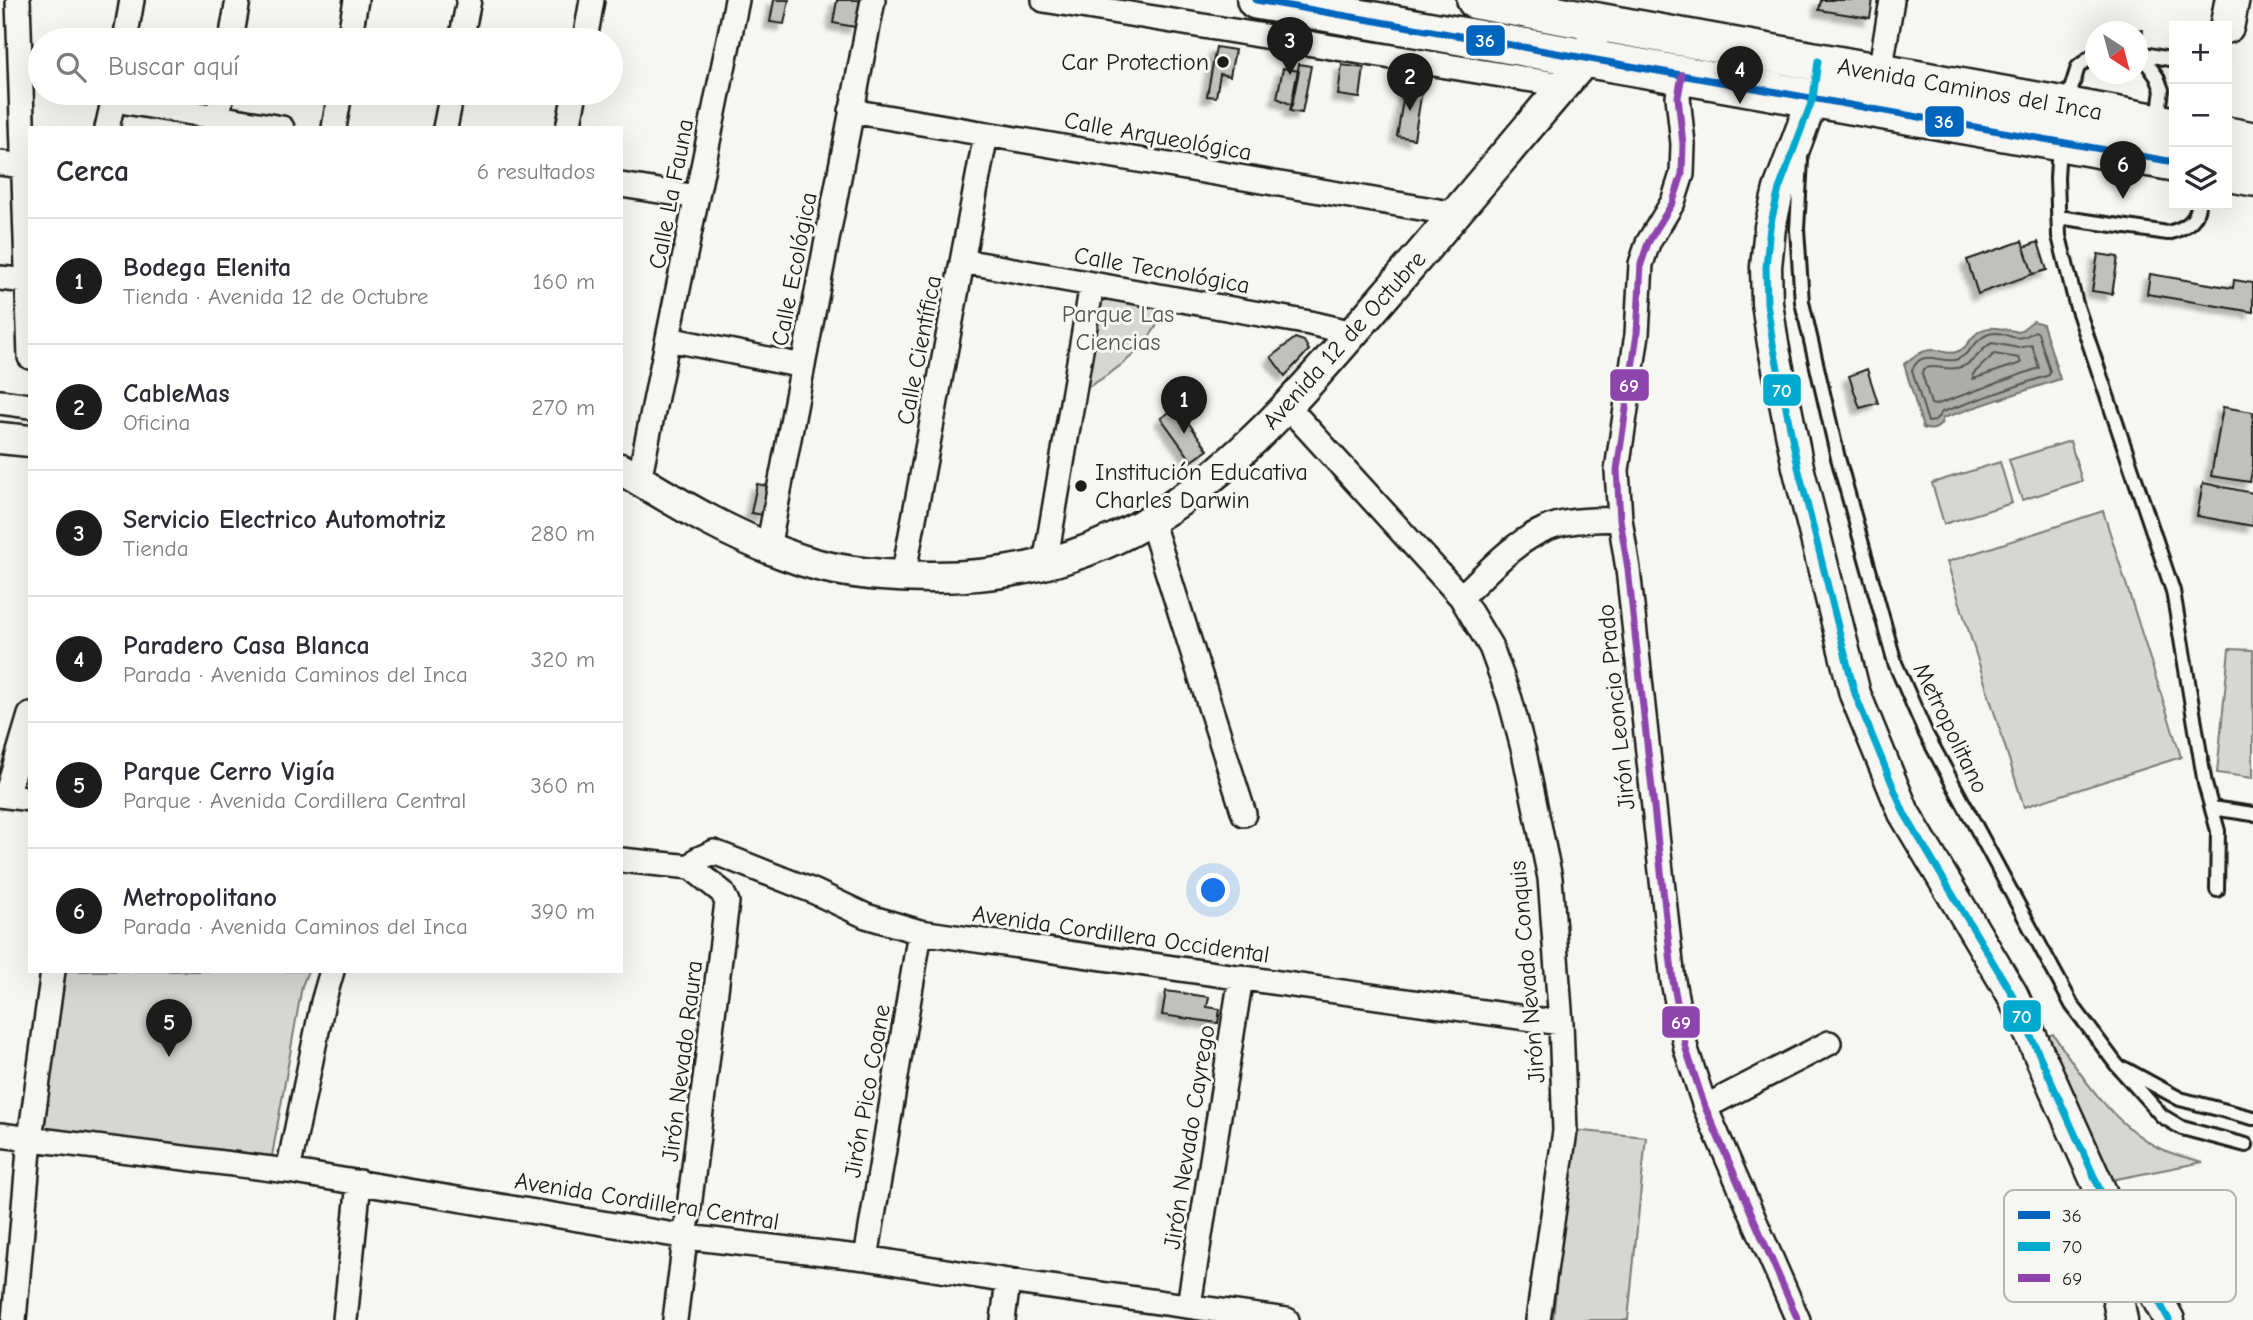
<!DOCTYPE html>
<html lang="es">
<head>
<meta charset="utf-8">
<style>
  body { margin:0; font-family:"Comic Neue",sans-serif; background:#f2f2f3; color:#2b2b33 }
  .controls { position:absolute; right:21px; top:21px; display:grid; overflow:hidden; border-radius:0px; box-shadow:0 7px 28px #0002 }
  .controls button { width:63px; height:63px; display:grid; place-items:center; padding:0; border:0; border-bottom:2px solid #e1e1e2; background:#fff; color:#2b2b33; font:35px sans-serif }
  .compass { position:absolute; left:2085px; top:21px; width:63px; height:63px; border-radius:50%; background:#fff; box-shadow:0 7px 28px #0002; rotate:144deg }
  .you { position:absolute; left:1214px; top:891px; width:24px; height:24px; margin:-18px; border:5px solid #fff; border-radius:50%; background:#1a73e8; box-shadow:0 0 0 10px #1a73e833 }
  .badge { display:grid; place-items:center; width:46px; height:46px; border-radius:50%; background:#1c1c1c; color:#fff; font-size:23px; font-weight:700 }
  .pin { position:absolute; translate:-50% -58px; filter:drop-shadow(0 2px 4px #0008) }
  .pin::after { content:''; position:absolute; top:37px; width:24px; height:21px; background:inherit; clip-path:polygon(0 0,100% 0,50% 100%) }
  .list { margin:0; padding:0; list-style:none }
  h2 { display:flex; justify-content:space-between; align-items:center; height:91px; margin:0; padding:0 28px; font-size:30px }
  h2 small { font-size:23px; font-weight:400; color:#7c7c81 }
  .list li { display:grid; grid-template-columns:46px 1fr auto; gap:21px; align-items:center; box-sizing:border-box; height:126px; padding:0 28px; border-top:2px solid #e1e1e2 }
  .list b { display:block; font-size:26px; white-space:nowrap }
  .list p { margin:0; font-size:23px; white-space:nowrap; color:#7c7c81 }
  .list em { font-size:23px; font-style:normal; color:#7c7c81 }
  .icon { flex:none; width:38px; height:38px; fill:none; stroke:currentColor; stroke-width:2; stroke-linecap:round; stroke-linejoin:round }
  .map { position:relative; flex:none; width:2253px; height:1320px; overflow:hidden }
  .search { position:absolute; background:#fff; box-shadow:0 7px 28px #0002; left:28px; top:28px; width:595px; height:77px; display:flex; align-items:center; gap:18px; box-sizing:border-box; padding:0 24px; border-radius:38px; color:#7c7c81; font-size:26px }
  .panel { position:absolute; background:#fff; box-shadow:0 7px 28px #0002; left:28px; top:126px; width:595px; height:847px; border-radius:0px }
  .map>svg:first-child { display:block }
  .green { fill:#d6d6d2; stroke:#797977; stroke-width:2 }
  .water { fill:#acaca9; stroke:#727271; stroke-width:2 }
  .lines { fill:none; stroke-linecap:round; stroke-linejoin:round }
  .shore { stroke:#565654; stroke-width:2 }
  .building { fill:#c0c0bd; stroke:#1c1c1c; stroke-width:2; filter:url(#shadow) }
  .service-casing { stroke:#1c1c1c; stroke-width:18 }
  .minor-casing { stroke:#1c1c1c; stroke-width:28 }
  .tertiary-casing { stroke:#1c1c1c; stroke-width:35 }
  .secondary-casing { stroke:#1c1c1c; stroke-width:38 }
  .primary-casing { stroke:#1c1c1c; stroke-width:42 }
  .service { stroke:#f6f6f2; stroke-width:12 }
  .minor { stroke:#f6f6f2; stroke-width:23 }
  .tertiary { stroke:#f6f6f2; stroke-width:30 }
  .secondary { stroke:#f6f6f2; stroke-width:33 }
  .primary { stroke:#f6f6f2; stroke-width:37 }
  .bus-1-casing { stroke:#f6f6f2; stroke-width:12 }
  .bus-2-casing { stroke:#f6f6f2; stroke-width:12 }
  .bus-3-casing { stroke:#f6f6f2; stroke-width:12 }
  .bus-1 { stroke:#0065bd; stroke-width:7 }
  .bus-2 { stroke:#00a9ce; stroke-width:7 }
  .bus-3 { stroke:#8e44ad; stroke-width:7 }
  .poi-dot { fill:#1c1c1c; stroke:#f6f6f2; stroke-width:2.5 }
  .labels { text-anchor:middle; stroke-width:6; stroke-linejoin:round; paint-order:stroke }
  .poi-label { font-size:24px; fill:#1c1c1c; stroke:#f6f6f2; text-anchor:end }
  .street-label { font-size:24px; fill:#1c1c1c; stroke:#f6f6f2 }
  .park-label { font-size:24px; fill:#545453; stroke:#f6f6f2 }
  .key { fill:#f6f6f2; stroke:#b5b5b2; stroke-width:2 }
  .key-label { font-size:19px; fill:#1c1c1c }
  .line-badge { stroke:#f6f6f2; stroke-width:2.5 }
  .badge-label { font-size:19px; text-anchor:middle; font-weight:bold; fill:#fff }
</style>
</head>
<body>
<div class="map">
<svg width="2253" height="1320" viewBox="0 0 2253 1320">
  <defs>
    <filter id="shadow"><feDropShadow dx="-6" dy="6" stdDeviation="2" flood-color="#0004"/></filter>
  </defs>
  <rect width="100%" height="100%" fill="#f6f6f2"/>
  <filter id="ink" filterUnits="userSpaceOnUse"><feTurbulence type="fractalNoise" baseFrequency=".0143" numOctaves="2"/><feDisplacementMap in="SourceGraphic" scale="14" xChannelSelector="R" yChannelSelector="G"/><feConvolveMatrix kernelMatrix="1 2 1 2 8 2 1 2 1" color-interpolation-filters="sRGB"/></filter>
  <g filter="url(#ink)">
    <path class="green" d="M1100,295L1166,308C1149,347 1121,368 1085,389Z
      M2070,441L2082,481L2022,500L2009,460Z
      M2000,462L2012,503L1944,524L1932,483Z
      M2103,511L2181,757L2024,807L1947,562Z
      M2229,649L2253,650V778L2217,773Z
      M59,971H308L302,986L272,1156L38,1128Z
      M2053,1034C2082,1077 2113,1125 2161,1149C2174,1155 2189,1158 2203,1162L2106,1181L2040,1040Z
      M1572,1130L1646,1137L1628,1320H1553Z"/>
    <path class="water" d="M2033,321L2043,324L2060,379L1943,418C1941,428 1933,432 1923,428L1904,364C1912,357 1923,349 1934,350C1942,350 1947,355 1956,352C1964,350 1968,343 1973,337C1986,322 2002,329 2019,332Z"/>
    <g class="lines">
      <path class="shore" d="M2035,331L2038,333L2050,371L2049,375L1942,412L1935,421L1928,422L1912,370C1922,348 1939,363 1955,360C1970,356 1975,338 1989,334C2010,329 2011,347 2035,331Z
        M1992,343L2019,348L2032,345L2039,368L1935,405L1931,404L1922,373L1923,369C1936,363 1947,372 1961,367C1975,363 1980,349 1992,343Z
        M1994,354L2019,358L2021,363L1973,379V374Z"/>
    </g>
    <path class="building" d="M774,0H789L784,24L770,22Z
      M837,0H860L855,27L833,23Z
      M1821,0H1873L1870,18L1819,10Z
      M2108,25L2143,30L2138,66V32H2107Z
      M1216,47L1235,50L1230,76L1220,74L1216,97L1207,96Z
      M1299,64L1311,66L1302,113L1290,111Z
      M1342,65L1364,68L1360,98L1338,95Z
      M1283,68L1299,71L1292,105L1277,98Z
      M1406,82L1423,85L1414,139L1397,136Z
      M2022,241L2033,274L1978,294L1967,260Z
      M2038,242L2047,270L2033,274L2024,247Z
      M2098,254L2118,257L2112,294L2092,291Z
      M2150,274L2233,288L2234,280L2253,283V312L2147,294Z
      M1295,338L1304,341L1309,350L1285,376L1271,357Z
      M1867,369L1878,403L1860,408L1849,376Z
      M1177,407L1208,450L1192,461L1161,418Z
      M2223,407L2253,412V465L2250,482L2211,476Z
      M2203,483L2253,493V526L2197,516Z
      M757,484L768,486L763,515L751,513Z
      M1166,991L1209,997L1207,1007L1220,1009L1218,1023L1162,1015Z"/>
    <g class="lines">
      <g class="service-casing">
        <path id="service" d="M2140,53L2157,77L2162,90L2158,119
          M2140,53L2174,60
          M2067,102L2078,67L2096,53
          M2059,145L2057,178L2059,236L2076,304L2173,591L2205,784L2218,831L2217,890
          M1801,160L1797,229L1802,302L1838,458L1895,663L1926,734L2072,1005L2116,1064L2162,1116L2182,1128L2246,1145
          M2058,217L2168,233C2183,229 2197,222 2198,205
          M2212,808L2253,814
          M2125,1069L2180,1099L2253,1118"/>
      </g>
      <g class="minor-casing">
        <path id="minor" d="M18,0L30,357
          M1044,0L1563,85
          M125,40L132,0
          M231,40L238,0
          M349,40L356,0
          M461,40L469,0
          M585,40L592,0
          M1880,72L1892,0
          M1682,75L1678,97L1683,144L1682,174L1673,202L1648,243L1641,264L1637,334L1617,470L1620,519L1628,569L1673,981L1686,1049L1705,1107L1798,1320
          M114,100L282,128
          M851,111L1456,214
          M107,128L115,93
          M216,128L222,93
          M334,128L340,93
          M445,128L452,93
          M568,128L575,93
          M0,163L23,166
          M621,185L697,197
          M963,261L1310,323L1353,333
          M0,278L27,281
          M668,339L803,366
          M0,402L30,406
          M1288,407L1461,597L1491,647L1510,699L1524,752L1550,878L1561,1023L1565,1131L1538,1320
          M639,480L737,0
          M1151,520L1244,814
          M768,548L873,0
          M1045,564L1092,284
          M903,577L986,134
          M1461,597C1487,573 1512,543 1545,529C1567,519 1596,520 1620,519
          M0,795L30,799
          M6,796L30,715
          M621,860L691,867L722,892L727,902L675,1320
          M691,867L698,859L714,852L813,891L866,916L920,932L1561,1023
          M1705,1107L1829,1043
          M0,1135L288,1171L687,1237L866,1258L1008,1281L1287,1320
          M288,1171L323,1002L332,971
          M866,1258L920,932
          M1189,1305L1241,977
          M14,1320L30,1139L53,971
          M345,1320L359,1182
          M1003,1320L1008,1281"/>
      </g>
      <g class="tertiary-casing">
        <path id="tertiary" d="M1813,98L1779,189L1770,227L1766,267L1767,303L1773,344L1798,467L1855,694L1904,813L2012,994L2106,1203L2169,1320
          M0,438L30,441
          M621,469C680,505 738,540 804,561C845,574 887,576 929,577C1149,579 1257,444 1388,292C1455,215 1520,136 1587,58L1592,42
          M2107,1214L2109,1251L2122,1320"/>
      </g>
      <g class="secondary-casing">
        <path id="secondary" d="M2227,26L2232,0"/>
      </g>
      <g class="primary-casing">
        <path id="primary" d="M1256,0L2174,162
          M1476,0L2174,126
          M2227,136L2253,141
          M2227,172L2253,177"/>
      </g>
      <use href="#service" class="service"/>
      <use href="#minor" class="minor"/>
      <use href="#tertiary" class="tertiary"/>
      <use href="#secondary" class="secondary"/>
      <use href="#primary" class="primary"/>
      <g class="bus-1-casing">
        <path id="bus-1" d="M1256,0L2174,162"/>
      </g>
      <g class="bus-2-casing">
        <path id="bus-2" d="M1818,61L1813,98L1779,189L1770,227L1766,267L1767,303L1773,344L1798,467L1855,694L1904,813L2012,994L2106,1203L2169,1320"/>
      </g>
      <g class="bus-3-casing">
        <path id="bus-3" d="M1682,75L1678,97L1683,144L1682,174L1673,202L1648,243L1641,264L1637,334L1617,470L1620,519L1628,569L1673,981L1686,1049L1705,1107L1798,1320"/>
      </g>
      <use href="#bus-1" class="bus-1"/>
      <use href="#bus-2" class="bus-2"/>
      <use href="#bus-3" class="bus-3"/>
    </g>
  </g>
  <g class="poi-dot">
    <circle cx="1223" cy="62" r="7"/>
    <circle cx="1081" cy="486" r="7"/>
  </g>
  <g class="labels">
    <g class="poi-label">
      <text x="1209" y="70">Car Protection</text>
      <text x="1095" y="480" text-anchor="start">Institución Educativa<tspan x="1095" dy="28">Charles Darwin</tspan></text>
    </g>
    <g class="street-label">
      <text transform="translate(1970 89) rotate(10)" y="8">Avenida Caminos del Inca</text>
      <text transform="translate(1158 136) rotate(10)" y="8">Calle Arqueológica</text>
      <text transform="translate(671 194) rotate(-79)" y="8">Calle La Fauna</text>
      <text transform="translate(794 269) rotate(-79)" y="8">Calle Ecológica</text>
      <text transform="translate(1162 270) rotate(10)" y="8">Calle Tecnológica</text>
      <text transform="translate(1344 340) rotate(-48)" y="8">Avenida 12 de Octubre</text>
      <text transform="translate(919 350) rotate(-79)" y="8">Calle Científica</text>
      <text transform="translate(1616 707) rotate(-96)" y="8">Jirón Leoncio Prado</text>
      <text transform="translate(1951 728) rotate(64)" y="8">Metropolitano</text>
      <text transform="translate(1121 934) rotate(8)" y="8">Avenida Cordillera Occidental</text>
      <text transform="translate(1527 972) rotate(-95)" y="8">Jirón Nevado Conquis</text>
      <text transform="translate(682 1061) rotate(-83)" y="8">Jirón Nevado Raura</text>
      <text transform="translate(867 1091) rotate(-80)" y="8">Jirón Pico Coane</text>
      <text transform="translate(1189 1137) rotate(-81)" y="8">Jirón Nevado Cayrego</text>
      <text transform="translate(647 1201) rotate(9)" y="8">Avenida Cordillera Central</text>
    </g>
    <g class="park-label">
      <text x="1118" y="322">Parque Las<tspan x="1118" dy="28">Ciencias</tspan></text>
    </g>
  </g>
  <rect x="2004" y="1190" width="232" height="112" rx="10" class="key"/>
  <rect x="2018" y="1211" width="32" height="8" fill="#0065bd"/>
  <rect x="2018" y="1242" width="32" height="9" fill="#00a9ce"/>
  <rect x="2018" y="1274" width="32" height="8" fill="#8e44ad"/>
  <g class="key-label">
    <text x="2062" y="1222">36</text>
    <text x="2062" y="1253">70</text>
    <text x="2062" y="1285">69</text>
  </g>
  <g class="line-badge">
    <rect x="1465" y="24" width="41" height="33" rx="7" fill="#0065bd"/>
    <rect x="1924" y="105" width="41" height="33" rx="7" fill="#0065bd"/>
    <rect x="1609" y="368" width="41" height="34" rx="7" fill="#8e44ad"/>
    <rect x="1762" y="373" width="40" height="34" rx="7" fill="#00a9ce"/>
    <rect x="2002" y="999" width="40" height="34" rx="7" fill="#00a9ce"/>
    <rect x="1661" y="1005" width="40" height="34" rx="7" fill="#8e44ad"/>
  </g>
  <g class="badge-label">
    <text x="1485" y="47">36</text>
    <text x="1944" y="128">36</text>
    <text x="1629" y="392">69</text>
    <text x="1782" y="397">70</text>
    <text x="2022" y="1023">70</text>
    <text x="1681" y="1029">69</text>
  </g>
</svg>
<div class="controls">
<button>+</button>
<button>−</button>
<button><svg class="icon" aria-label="layers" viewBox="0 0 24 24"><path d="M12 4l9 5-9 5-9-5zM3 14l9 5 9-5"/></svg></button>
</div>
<svg class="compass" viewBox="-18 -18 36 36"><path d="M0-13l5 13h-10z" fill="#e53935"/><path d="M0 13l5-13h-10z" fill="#7c7c81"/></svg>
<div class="you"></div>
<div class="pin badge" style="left:1184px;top:434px">1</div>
<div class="pin badge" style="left:1410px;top:111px">2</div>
<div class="pin badge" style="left:1290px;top:75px">3</div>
<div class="pin badge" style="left:1740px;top:104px">4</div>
<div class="pin badge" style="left:169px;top:1057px">5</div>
<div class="pin badge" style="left:2123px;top:199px">6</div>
<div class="search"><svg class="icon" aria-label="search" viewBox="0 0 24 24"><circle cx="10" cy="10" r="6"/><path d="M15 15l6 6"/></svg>Buscar aquí</div>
<section class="panel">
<h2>Cerca<small>6 resultados</small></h2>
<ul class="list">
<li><span class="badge">1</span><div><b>Bodega Elenita</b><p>Tienda · Avenida 12 de Octubre</p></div><em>160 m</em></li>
<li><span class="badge">2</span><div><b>CableMas</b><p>Oficina</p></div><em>270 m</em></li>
<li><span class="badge">3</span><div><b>Servicio Electrico Automotriz</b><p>Tienda</p></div><em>280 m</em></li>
<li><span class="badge">4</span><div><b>Paradero Casa Blanca</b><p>Parada · Avenida Caminos del Inca</p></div><em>320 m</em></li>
<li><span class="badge">5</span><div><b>Parque Cerro Vigía</b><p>Parque · Avenida Cordillera Central</p></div><em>360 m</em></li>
<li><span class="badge">6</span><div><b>Metropolitano</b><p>Parada · Avenida Caminos del Inca</p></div><em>390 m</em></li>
</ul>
</section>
</div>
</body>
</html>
